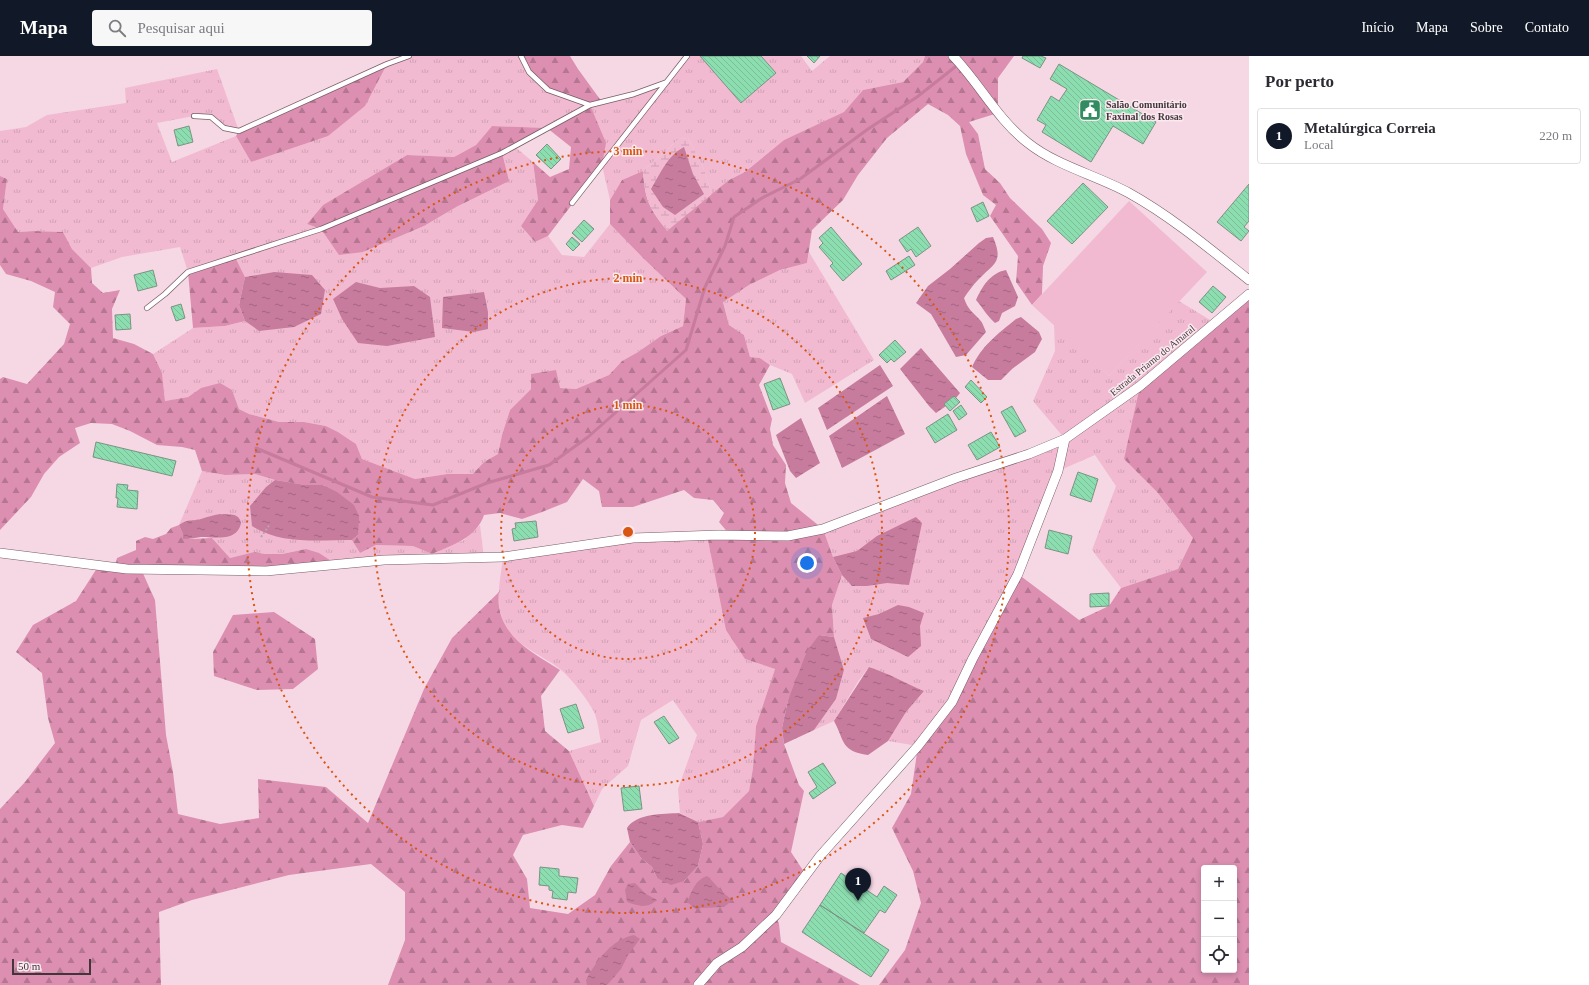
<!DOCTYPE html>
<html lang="pt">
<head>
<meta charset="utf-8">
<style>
  body { margin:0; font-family:Georgia,serif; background:#f7f7f7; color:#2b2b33 }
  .controls { position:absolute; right:12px; bottom:12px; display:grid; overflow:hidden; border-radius:4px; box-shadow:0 2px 6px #0003 }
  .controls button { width:36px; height:36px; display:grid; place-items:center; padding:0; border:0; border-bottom:1px solid #e1e1e2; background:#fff; color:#2b2b33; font:20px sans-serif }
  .scale { position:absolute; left:12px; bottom:10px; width:79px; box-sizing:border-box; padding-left:4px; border:2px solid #42363b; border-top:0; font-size:11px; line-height:14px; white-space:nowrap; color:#42363b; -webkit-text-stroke:3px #fbe9f0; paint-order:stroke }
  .you { position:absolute; left:807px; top:507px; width:14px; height:14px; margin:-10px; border:3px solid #fff; border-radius:50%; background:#1a73e8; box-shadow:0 0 0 6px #1a73e833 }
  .badge { display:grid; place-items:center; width:26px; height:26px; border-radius:50%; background:#111827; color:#fff; font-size:13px; font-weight:700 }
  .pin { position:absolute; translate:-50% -33px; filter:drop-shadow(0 1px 2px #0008) }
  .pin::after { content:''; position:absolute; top:21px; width:14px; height:12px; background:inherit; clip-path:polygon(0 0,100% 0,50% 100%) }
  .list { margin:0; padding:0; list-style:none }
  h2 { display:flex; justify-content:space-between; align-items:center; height:52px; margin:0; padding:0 16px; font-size:17px }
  h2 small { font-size:13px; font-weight:400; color:#7c7c81 }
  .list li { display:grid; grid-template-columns:26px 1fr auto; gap:12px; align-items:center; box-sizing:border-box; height:56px; margin:0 8px 8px; padding:0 8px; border:1px solid #e1e1e2; border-radius:4px }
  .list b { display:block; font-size:15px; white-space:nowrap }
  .list p { margin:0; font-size:13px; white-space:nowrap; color:#7c7c81 }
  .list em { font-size:13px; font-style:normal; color:#7c7c81 }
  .icon { flex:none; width:22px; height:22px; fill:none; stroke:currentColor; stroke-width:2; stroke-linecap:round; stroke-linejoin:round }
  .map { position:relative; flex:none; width:1249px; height:929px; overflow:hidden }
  header { display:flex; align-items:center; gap:24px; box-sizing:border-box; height:56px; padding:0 20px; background:#111827; color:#fff }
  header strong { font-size:19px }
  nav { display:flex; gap:22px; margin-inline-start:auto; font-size:14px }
  .search { width:280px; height:36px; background:#f7f7f7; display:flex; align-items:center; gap:10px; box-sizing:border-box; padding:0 14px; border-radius:4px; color:#7c7c81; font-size:15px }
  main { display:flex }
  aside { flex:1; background:#fff }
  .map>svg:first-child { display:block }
  .grass { fill:url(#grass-tufts) }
  .forest { fill:url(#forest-firs); fill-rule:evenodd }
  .wetland { fill:url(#wetland-marsh) }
  .pitch { fill:#f1bad1 }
  .water { fill:url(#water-ripples) }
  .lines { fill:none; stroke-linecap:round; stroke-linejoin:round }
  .stream { stroke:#c77b9d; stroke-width:3 }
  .building { fill:url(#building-back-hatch); stroke:#7a9384 }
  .service-casing { stroke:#765c66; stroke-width:6 }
  .minor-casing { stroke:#765c66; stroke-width:10 }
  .path { stroke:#bba2ac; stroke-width:2; stroke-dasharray:2 2; stroke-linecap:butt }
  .service { stroke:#fff; stroke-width:4.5 }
  .minor { stroke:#fff; stroke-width:9 }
  .ring { fill:none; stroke:#d75611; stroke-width:2; stroke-dasharray:2 4 }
  .labels { text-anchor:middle; stroke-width:3; stroke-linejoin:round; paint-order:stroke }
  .poi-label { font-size:10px; font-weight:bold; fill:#42363b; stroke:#fbe9f0; text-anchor:start }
  .street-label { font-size:10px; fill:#42363b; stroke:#fbe9f0 }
  .centre { fill:#d75611; stroke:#fbe9f0; stroke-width:2 }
  .ring-label { font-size:12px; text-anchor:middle; font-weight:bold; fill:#d75611; stroke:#fbe9f0; stroke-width:3; stroke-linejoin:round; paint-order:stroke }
</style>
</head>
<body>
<header>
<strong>Mapa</strong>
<div class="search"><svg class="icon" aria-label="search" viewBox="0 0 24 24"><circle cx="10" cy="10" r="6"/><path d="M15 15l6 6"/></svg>Pesquisar aqui</div>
<nav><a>Início</a><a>Mapa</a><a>Sobre</a><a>Contato</a></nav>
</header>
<main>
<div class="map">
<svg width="1249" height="929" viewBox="0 0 1249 929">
  <defs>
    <pattern id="grass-tufts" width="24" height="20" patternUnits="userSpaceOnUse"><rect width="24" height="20" fill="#f1bad1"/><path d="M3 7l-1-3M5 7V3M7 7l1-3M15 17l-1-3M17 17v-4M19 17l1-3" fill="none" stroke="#d0a0b4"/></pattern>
    <pattern id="forest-firs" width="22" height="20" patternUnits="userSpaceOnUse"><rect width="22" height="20" fill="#dc8fb1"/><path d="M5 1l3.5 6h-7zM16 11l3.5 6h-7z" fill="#b47691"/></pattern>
    <pattern id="wetland-marsh" width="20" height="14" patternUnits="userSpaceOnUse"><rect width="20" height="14" fill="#f1bad1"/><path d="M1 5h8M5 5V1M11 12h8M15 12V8" fill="none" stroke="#d0a0b4"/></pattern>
    <pattern id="water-ripples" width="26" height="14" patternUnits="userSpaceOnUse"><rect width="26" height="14" fill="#c77b9d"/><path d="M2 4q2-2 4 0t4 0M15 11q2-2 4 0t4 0" fill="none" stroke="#a36681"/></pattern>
    <pattern id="building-back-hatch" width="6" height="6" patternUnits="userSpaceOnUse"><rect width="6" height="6" fill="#8cddb0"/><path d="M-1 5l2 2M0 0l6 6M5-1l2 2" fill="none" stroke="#7abe98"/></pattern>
  </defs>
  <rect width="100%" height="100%" fill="#f6d8e4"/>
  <path class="grass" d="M409,0H521L590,49L667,26L687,0H801L812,15L830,0H925L923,6L903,26L863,34L845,56L784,84L745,116L729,124L712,138L703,111L688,82L679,83L643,115L622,124L610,144L602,109L547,72L492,70L476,89L454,101L407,99L323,149L307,168L321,173L363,196L424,170L458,150L502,97L514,90L533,106L538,144L521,170L535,186L548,180L562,199L584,201L610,168L643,202L686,243L683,270L661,280L638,296L622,305L609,319L576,333L560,332L531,333L510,354L502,379L498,398L484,406L474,418H447L415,423L362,403L356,388L338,376L326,370L304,366H279L249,358L239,353L232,334L201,332L188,341L165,345L162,317L153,298L193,272L225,270L245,265L259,275L274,216L245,221L235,201L188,216L180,191L122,201L91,212L72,193L63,176L34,175L18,176L3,153L7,123L0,120V75L26,71L47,59L126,47L125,32L217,13L239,75L224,72L211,61L194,60L157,67L172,106L236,80L251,106L387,8Z
    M809,196L874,304L805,347L792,318L770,309L760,302L750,301L744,279L729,269L723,245L749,229L780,214L807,207Z
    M1179,245L1215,267L1124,403L1157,436L1193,482L1178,513L1121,532L1092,494L1116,430L1095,399L1058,415L1018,518L952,646L918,690L888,685L906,656L924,635C905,627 888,617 869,611L859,624L834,665L814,674L836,643L844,614L834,581L832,549L842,519L833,501L823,473L1065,383L1033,345L1055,295L1054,268L1109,320Z
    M202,415L225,419L255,418L275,424L323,429L360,497L376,489L413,490L432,498L464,484L480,469L484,502L336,508L306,493L282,498H265L254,496L230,502L212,482L183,478L179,469Z
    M707,479L745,603L775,613L756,670L753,712L749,735L723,761L698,766L680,757L678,733L697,679L673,644L641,664L628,710L602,733L594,750L569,695L601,686C599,677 598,665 594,656C589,645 570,621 560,613C539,597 512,589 502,562C495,543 501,520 503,501L633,482Z"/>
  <path class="forest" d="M521,0H570L578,13L602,46L590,49L606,87L602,109L548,180L535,186L521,170L538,144L533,106L550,121L569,113L571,91L547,72L502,97L509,125L458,150L424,170L363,196L339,199L321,173L307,168L323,149L407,99L454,101L476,89L492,70L547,72L590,49L548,34L529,16Z
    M925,0H1014L998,22V57L969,66L978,78L985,113L1000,127L1010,142L1042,173L1051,187L1043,210L1042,238L1032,249L1016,226L1018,200L990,160L996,149L983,139L966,98L960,70L948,59L928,48L887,82L858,119L843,144L812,174L807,207L780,214L749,229L723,246L729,269L744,279L750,301L760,302L770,309L759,329L772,363L770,373L773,389L786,409L785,427L791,447L823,473L833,501L842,519L832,549L834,581L819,579L788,644L782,672L784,688L799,729L804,735L791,796L806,819L776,859L779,868L781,886L860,929H388L405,884V836L371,808L289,819L192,844L159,856L161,929H0V753L25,726L55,687L48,662L42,617L16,596L33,569L76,545L99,509L115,511L117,502L136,494V485L145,481L153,483L166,478L171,472L179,469L183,478L190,483L212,482L230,502L254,496L265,498H282L306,493L319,497L336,508L266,515L141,513L155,544L166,679L173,716L178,758L220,768L259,762L258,723L326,731L368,767L424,633L452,582L499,536C494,577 530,595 560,614L541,640L545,675L569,695L594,750L583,772L562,769L523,779L513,799L527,823L530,852L568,858L595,839L611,810L630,786L641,802L652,811L657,822L684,825L698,810L703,788L698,766L723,761L749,735L753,712L756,670L775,613L745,603L726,574L707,479H730L719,466L724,457L713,444L694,442L684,434L633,451H602L599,435L583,423L567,446L542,456L522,463L500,457L484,459C476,482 453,489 432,498L413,490L376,489L360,497L352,484L358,479L324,429H305L275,424L255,418L225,419L202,415L195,394L182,391L157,389L130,375L112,368L91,367L75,372L80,387L59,401L44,418L31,441L0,474V323L3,321L27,328L64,288L70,268L53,251L55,236L31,225L6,218L0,209V120L7,123L3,153L18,176L34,175L63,176L72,193L91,212L92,227L103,237L120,234L112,253L113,282L134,288L153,298L162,317L165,345L188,341L201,332L220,327L232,334L239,353L249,358L279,366H304L326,370L338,376L356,388L362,403L415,423L447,418H473L484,406L498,398L502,379L510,354L531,333V318L556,314L560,332L576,333L609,319L622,305L638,296L661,280L683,270L686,243L643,202L610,168V144L622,124L643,115C645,144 649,152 667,174L729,124L745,116L784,84L844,56L863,34L903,26L923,6Z
    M387,8L365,50L328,80L251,106L236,80L239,75Z
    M235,201L245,221L239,249L245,265L225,270L193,272L188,216Z
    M1249,238V929H879L905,894L921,847L913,815L892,772L911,738L918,690L952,646L1018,518L1079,564L1109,550L1121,532L1178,513L1193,482L1157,436L1124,403L1140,330ZM1204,812H1234V914H1204Z
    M274,556L315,583L318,613L293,633L257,634L214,620L213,596L233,559Z"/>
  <path class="wetland" d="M688,82L703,111L712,138L667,175C649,152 645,144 643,115L679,83Z"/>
  <path class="pitch" d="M1129,145L1207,216L1109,320L1032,249Z"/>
  <path class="water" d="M684,91L693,118L704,138L675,159L663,151L651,133C660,118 668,99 684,91Z
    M993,181C1004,207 994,207 978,224C973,229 968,236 964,242C968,254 972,255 980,264C983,267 984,272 986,276L966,299L956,301L931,258L916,247L928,230L950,213L979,187L986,182Z
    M1006,214L1018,241L1015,250L1002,257L999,265L995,267C987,260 983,252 976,244C982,231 990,217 1006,214Z
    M274,216L312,219L325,234L321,258L294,271L259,275L245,265L239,249L245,221Z
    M356,226L380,232L414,230L430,241L435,281L387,290L358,287L342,263L333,243Z
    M484,236L488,256V273L474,276L442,272L443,241Z
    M1021,261L1039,276L1042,283L1035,296L1012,313L1001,324H988L972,311C982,289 998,278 1016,263Z
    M921,292L960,337L956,342L954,340L944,348L946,350L936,357L929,350L900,313Z
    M880,309L893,330L827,374L818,352Z
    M887,340L905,378L842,412L829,380Z
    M801,362L820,407L796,422L790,415L776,379Z
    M275,424L305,429H323L337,436L354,449L359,460L358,479L352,484C319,484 281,489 252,470L250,450L266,431Z
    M220,458C228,459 239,456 241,467C237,486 216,481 201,481C195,482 189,483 183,483V478L179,469C190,462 191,466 201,463C207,461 213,459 220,458Z
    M916,461L922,467L909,529L887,527L867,530H852L842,519L833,501L857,495L877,480Z
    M898,549L909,551L924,557L920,570L921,590L908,601L871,583L863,562L879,558Z
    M819,579L834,581L844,614L836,643L814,674L784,688L782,672L788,644L807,595Z
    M869,611C888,617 905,627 924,635L906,656L888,685L868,699C841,695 845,686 834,665Z
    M679,757L698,766L703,788L698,810L684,825L671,829L657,822L652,811L641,802L630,786L627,772C637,757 663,758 679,757Z
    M707,820C716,828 722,838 733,844L724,851L701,852L697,854L687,846C692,835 695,824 707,820Z
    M635,827L646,838L657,844C647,853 639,850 627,846L625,834L628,828Z
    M634,879L640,883L628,899L621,913L609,927L606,929H587L586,924C597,904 611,884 634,879Z"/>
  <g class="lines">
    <path class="stream" d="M256,392L372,441L433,449L487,427L549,409L588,381L686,294L705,231L725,190L734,161L762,142L800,123L868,73L917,41L955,11"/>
  </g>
  <path class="building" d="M700,0H761L776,17L741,47Z
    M807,0H820L814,7Z
    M1023,0H1041L1046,2L1040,12L1022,2Z
    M1059,8L1156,66L1143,88L1113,70L1091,106L1042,76L1046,69L1037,64L1051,40L1059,45L1067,33L1050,23Z
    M189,70L193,86L178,90L174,74Z
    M547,88L561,103L551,113L536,99Z
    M1083,127L1108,151L1072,188L1047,165Z
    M1249,128V165L1244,171L1249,175L1241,185L1217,166Z
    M983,146L989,160L977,166L971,152Z
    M584,164L594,173L582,186L572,177Z
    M831,171L862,208L843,225L830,210L833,207L819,191L823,187L819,182Z
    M918,171L931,190L916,201L911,193L907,196L899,184Z
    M572,181L580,188L573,195L566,188Z
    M909,200L915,209L891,224L886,215Z
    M153,214L157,230L138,235L134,219Z
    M1213,230L1226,241L1212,257L1199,246Z
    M181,248L185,262L176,265L171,251Z
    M130,258L131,273L116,274L115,259Z
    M895,284L906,296L894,306L891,303L887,307L879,299Z
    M780,322L790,348L773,354L764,328Z
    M971,324L987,341L981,347L965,331Z
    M954,340L960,346L950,355L944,348Z
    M961,349L967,358L959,364L953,355Z
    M1012,350L1026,375L1015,381L1001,356Z
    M948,358L957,374L935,387L926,372Z
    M991,376L1000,391L977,404L968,389Z
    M96,386L176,405L172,420L93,401Z
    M1078,416L1098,423L1091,446L1070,439Z
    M117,428L128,429L127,434L138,435L137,453L117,451L118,442H116Z
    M536,465L538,481L514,485L512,473L516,472L515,467Z
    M1049,474L1072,480L1068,498L1045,492Z
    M1109,537V550L1090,551V538Z
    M576,648L584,672L568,677L560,653Z
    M664,660L679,682L669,688L654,666Z
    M823,707L836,727L813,743L809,737L817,731L808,716Z
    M639,730L642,753L624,755L621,732Z
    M540,811L559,813V820L578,822L576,837L568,836L567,844L552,842L553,835L549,834V830L539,829Z
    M841,817L877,841L884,830L897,839L885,857L880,854L864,877L820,849Z
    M820,849L889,894L871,921L802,876Z"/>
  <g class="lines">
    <g class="service-casing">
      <path id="service" d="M521,0L529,16L548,34L590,49
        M194,60L211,61L224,72L239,75L387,8L409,0
        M572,147L687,0
        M147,252L165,238L188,216L321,173L502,97L590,49L634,38L667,26"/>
    </g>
    <g class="minor-casing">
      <path id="minor" d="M953,0C980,28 997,63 1028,87C1057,110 1096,119 1129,137C1172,161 1210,193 1249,224
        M0,497L127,513L266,515L384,504L503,501L633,482L718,479L788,480L823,473L956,422L1029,398L1065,383L1140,330L1249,238
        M698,929L717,907L742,891L776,859L820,800L918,690L952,646L973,602L1018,518L1058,415L1065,383"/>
    </g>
    <path class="path" d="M261,481L270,468"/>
    <use href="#service" class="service"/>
    <use href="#minor" class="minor"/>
  </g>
  <g class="ring">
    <circle cx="628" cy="476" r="127"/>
    <circle cx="628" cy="476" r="254"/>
    <circle cx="628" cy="476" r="381"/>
  </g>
  <defs>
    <g id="civic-square" transform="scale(1.15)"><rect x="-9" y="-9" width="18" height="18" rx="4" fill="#338c61" stroke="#fbe9f0"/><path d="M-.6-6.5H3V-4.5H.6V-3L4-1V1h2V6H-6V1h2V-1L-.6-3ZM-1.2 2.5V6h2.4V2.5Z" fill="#fff"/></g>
  </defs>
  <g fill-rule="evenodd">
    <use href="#civic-square" x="1090" y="54"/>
  </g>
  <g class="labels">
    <g class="poi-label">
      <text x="1106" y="52">Salão Comunitário<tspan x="1106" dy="12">Faxinal dos Rosas</tspan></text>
    </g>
    <g class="street-label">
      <text transform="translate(1152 304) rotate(-39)" y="4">Estrada Priamo do Amaral</text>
    </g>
  </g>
  <circle cx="628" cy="476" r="6" class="centre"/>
  <g class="ring-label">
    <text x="628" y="99">3 min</text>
    <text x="628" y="226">2 min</text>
    <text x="628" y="353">1 min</text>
  </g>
</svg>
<div class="controls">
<button>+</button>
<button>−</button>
<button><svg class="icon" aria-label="locate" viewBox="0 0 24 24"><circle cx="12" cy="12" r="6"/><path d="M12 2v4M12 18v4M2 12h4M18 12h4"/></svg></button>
</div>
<div class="scale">50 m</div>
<div class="you"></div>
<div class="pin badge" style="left:858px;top:845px">1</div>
</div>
<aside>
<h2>Por perto<small></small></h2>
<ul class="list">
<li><span class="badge">1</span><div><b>Metalúrgica Correia</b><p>Local</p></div><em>220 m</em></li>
</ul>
</aside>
</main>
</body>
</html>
